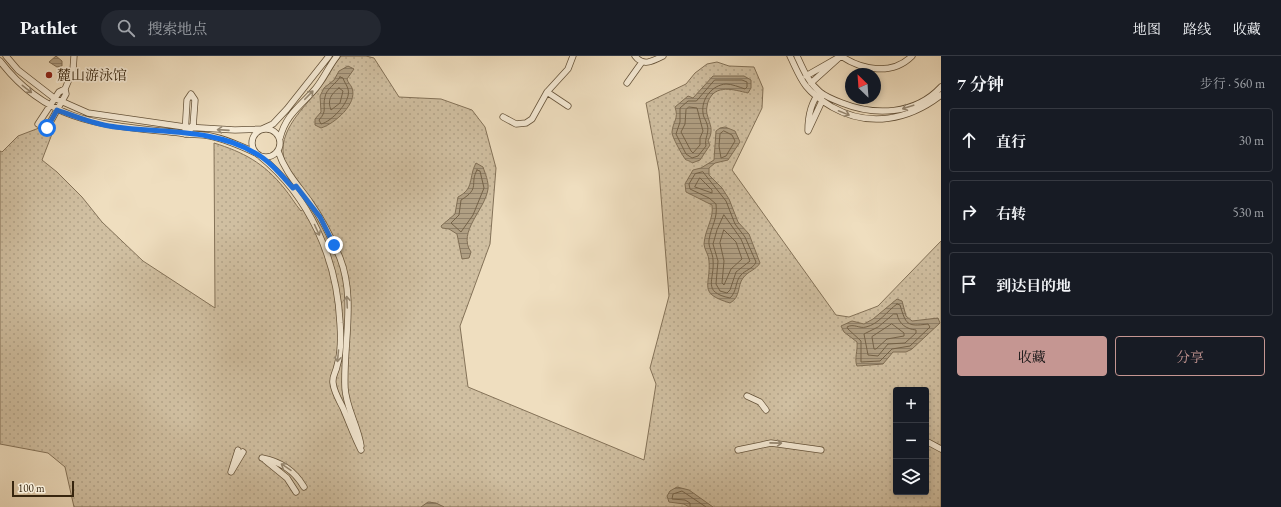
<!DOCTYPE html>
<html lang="zh">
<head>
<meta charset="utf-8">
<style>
  body { margin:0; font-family:"EB Garamond","Noto Serif SC",serif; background:#242831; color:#f1f3f6 }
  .controls { position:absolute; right:12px; bottom:12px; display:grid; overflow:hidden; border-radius:4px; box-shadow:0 2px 6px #0003 }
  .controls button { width:36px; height:36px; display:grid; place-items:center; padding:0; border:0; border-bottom:1px solid #363941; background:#171b24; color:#f1f3f6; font:20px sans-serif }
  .compass { position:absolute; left:845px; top:12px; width:36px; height:36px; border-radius:50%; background:#171b24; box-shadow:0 2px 6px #0003; rotate:335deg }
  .scale { position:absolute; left:12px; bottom:10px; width:62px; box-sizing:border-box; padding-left:4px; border:2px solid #37250e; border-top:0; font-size:11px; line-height:14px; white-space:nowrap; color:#37250e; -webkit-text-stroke:3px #f5ead5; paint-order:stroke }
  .stop { position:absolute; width:12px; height:12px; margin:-9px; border:3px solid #1a73e8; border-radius:50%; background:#fff }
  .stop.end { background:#1a73e8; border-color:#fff; box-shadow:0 1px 4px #0008 }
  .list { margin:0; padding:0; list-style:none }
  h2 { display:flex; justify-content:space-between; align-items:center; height:52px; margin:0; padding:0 16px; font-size:17px }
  h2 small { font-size:13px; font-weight:400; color:#9ea1a6 }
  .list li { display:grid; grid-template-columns:26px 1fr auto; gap:12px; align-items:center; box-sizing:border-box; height:64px; margin:0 8px 8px; padding:0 8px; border:1px solid #363941; border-radius:4px }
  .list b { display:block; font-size:15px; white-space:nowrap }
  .list em { font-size:13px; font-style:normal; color:#9ea1a6 }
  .actions { display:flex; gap:8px; padding:12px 16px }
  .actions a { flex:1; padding:9px 0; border:1px solid #c59692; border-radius:4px; text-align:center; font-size:14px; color:#c59692 }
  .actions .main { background:#c59692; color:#111 }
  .icon { flex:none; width:22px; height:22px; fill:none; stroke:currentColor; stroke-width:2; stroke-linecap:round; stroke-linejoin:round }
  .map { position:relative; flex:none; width:941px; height:451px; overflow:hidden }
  header { display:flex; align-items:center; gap:24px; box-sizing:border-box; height:56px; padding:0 20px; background:#171b24; border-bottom:1px solid #363941 }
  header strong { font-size:19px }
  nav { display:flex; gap:22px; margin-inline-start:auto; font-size:14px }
  .search { width:280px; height:36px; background:#242831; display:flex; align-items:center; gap:10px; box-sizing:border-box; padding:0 14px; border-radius:22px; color:#9ea1a6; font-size:15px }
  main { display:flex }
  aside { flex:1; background:#171b24 }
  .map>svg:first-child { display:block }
  .grass { fill:url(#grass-dots); stroke:#847258; fill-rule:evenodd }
  .water { fill:url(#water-rules); stroke:#806e54 }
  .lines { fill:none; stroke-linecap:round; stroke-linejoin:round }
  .shore { stroke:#746248; stroke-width:1 }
  .minor-casing { stroke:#65533a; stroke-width:7 }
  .minor { stroke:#f5ead5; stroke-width:5.5 }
  .oneway { stroke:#968872 }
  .route { stroke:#1a73e8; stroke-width:5 }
  .poi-dot { fill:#8f2418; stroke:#f5ead5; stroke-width:1.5 }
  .labels { text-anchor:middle; stroke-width:3.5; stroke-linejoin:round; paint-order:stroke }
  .poi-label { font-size:14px; fill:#37250e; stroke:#f5ead5; text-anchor:start }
</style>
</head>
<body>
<header>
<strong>Pathlet</strong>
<div class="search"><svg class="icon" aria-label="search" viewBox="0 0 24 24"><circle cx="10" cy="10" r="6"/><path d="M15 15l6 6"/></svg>搜索地点</div>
<nav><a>地图</a><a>路线</a><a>收藏</a></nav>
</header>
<main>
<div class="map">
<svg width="941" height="451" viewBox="0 0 941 451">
  <defs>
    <pattern id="grass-dots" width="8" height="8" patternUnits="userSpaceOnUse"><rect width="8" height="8" fill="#d0bfa1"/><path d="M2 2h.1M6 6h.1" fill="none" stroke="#b3a489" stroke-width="1.8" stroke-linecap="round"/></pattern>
    <pattern id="water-rules" width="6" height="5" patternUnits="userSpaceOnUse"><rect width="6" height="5" fill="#b09f83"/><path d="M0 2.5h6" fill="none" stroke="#90816a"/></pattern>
  </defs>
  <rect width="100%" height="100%" fill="#efdebf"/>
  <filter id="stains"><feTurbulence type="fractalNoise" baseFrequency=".005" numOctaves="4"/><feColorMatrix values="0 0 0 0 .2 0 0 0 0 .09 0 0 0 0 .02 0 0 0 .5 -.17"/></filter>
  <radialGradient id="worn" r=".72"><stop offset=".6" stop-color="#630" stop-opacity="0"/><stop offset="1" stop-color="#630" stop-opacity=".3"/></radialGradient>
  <path class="grass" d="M341,0H366L374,2L399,41L441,43L472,54L485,71L496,112L490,188L460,270L468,331L644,404L656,328L650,312L669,240L659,115L646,47L686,28L695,17L707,8L717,6L729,10L754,11L763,32L762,52L732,114L836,259L849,261L878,250L941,185V451H74L65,411L48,397L0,388V95L2,96L18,80L39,72L52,78L42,104L57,116L82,141L102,166L143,205L215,252L214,87C243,96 264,107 284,132C290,139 295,148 301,155L313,146C305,135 293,123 287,111C272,80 302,54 319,33C328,23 332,10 341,0ZM896,334H926V436H896Z"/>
  <path class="water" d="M56,0L62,5V10L57,11L49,6Z
    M348,10L354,13L347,23C348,27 351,29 352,32C358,48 334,68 321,72L315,69V63L321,56L320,40L324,32L334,24L339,15Z
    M713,20H744L751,24V32L748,37C734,34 715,27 708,46C707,50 706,54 707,58C710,69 714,74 708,85L710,89L700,104L692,107C692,106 687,104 686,104C683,101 671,79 672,76C673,65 679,63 675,51L688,40L693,42Z
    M725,71L735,75L740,86L728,104L715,107L709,112V119L722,132L729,143L738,166L749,178L760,207C756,214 748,215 743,222C737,230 741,241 730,247C697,237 711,230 709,205C709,199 704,193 704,188C705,173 714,163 712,149L686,136L685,128L693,114L701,112L714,104L716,75L720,72Z
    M476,107L483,111C485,117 489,126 488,133C485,154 457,176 471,196L469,202L462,203L457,178L449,173L442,172L441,170L455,158L458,141C475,132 468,122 476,107Z
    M897,243L902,245L906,260L912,265L938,262L940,267L912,293L906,296H893L883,308L857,310C854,303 858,294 857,286L844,276L841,270L852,265L864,268L873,263Z
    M677,431L689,434L713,451H689L684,448L669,446L667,440L670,435Z
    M428,446L436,447L444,451H421Z"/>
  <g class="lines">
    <path class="shore" d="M340,21L343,22C344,26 347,29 348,33C352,45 331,66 321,68L319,64C328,54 322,52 325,41C326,33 336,28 340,21Z
      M715,24H742L747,26V31L745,33C739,31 732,28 726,28C712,29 701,43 703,57C703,61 706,64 707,68C710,77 704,82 706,90L698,100L692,102L686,98L676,78L680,66V52L688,45H696Z
      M339,32L343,35L340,47L331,54C327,44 331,38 339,32Z
      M689,51L697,52L703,75L700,82V89L693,97L691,95L681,76L685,68L686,54Z
      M724,75L732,79L735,85L726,100L721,102L719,90L720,78Z
      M477,114L480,115L484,132L473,159L461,176L451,167L459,159L461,144C481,132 469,128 477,114Z
      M703,116L726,145L735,168L745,181L756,206C753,213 745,214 741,219C735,225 737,236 730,242C701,236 715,224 713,204C713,197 708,191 709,184C711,170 718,163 716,148L709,142L690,133L689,128L695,118Z
      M700,122L712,134V137L695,131Z
      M724,159L741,183L750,205L736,216L730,234L727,237L720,235L716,228L718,205L713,188L717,174Z
      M724,174L736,186L742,203L731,213L724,229L722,227L724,205L720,187Z
      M897,248L900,249C906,268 906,271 928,268L930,271L910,290L892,293L880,305L861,306V285L848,273L847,271C854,267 859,273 866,271C879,268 887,255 897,248Z
      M894,258H897C899,268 906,273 916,274V277L905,287L888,288L878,300L868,299L864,278L878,271Z
      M892,268L904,277V280L887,283L876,293H874L872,281Z
      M690,451V447L685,444L672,443L673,438L682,435L706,451"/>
    <g class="minor-casing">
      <path id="minor" d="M6,0L18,14L54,42L88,57L185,71L235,74L262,73L273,68L287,53L329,0
        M635,0C643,11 653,5 663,0
        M790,0C795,10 799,21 806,30C813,39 822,45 832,51C869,72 909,64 941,39
        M797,0C803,13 808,26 820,36C826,41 834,44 842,47C875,60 915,59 941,31
        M841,0C862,14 892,20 912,0
        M0,5C49,69 106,69 180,77C190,79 200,78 210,80C226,83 241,90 256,97
        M806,20L841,0L811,27
        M627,27L642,6
        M65,33L73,14L74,0
        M547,36L568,50
        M820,36L822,45L808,75C808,62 811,46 820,36Z
        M191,38L195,44L193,71L185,78L187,44Z
        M503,61L516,68L526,67L532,63L547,36L568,13L573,0
        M38,68L59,36L65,33L66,38L47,72
        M252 87a14 14 0 1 1 28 0a14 14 0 1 1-28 0Z
        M280,82C286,58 301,50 316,32C324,22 329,10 337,0
        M278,95C285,116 298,129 310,146C322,163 332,183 340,202C356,243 343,289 345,332C346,352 358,369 361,390
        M260,100C310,141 337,203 340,267C341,280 341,297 337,310C336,316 332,320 333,327C334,336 339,344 343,352C349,366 354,380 361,394
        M747,340L760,346L766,354
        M926,385L941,393
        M238,394L231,416L243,396
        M738,394L771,387L821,394
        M262,402C281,406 294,414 304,431
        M265,404L287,422L296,436"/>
    </g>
    <use href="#minor" class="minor"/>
  </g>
  <defs><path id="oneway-shaft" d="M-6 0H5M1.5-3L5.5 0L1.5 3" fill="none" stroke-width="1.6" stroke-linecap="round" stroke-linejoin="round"/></defs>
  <g class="oneway">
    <use href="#oneway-shaft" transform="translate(27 33) rotate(38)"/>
    <use href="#oneway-shaft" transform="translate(309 39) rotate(-46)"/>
    <use href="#oneway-shaft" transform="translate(908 51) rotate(162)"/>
    <use href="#oneway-shaft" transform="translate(844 57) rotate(22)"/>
    <use href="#oneway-shaft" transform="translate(223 74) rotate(-176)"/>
    <use href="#oneway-shaft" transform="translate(317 174) rotate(65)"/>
    <use href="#oneway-shaft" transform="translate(347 246) rotate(-93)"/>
    <use href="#oneway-shaft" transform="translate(338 300) rotate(95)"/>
    <use href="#oneway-shaft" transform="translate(776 387) rotate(1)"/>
    <use href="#oneway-shaft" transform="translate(286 411) rotate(-146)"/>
  </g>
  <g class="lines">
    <path class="route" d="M47,72L57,54C74,60 91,67 109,70C157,78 212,71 255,97C270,105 282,120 293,132L296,130L320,161L334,189"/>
  </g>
  <circle class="poi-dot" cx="49" cy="19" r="4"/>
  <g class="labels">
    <g class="poi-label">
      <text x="57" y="24">麓山游泳馆</text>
    </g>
  </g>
  <rect width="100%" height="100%" filter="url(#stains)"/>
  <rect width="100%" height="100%" fill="url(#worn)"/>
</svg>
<div class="controls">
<button>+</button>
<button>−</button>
<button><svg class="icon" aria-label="layers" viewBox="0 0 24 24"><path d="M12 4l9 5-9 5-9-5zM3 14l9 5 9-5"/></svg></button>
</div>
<svg class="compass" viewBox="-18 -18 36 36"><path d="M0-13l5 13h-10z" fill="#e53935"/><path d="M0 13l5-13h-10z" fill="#9ea1a6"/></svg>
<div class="scale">100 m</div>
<div class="stop" style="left:47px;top:72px"></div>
<div class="stop end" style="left:334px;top:189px"></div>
</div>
<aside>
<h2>7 分钟<small>步行 · 560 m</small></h2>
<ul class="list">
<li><svg class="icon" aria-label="ahead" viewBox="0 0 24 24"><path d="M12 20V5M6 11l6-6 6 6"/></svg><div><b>直行</b></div><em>30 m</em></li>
<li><svg class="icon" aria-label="right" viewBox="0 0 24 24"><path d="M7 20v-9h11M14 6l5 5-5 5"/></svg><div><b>右转</b></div><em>530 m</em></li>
<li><svg class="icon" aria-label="arrive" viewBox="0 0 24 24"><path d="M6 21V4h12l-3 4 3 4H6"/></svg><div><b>到达目的地</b></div></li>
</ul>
<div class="actions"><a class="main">收藏</a><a>分享</a></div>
</aside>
</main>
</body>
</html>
